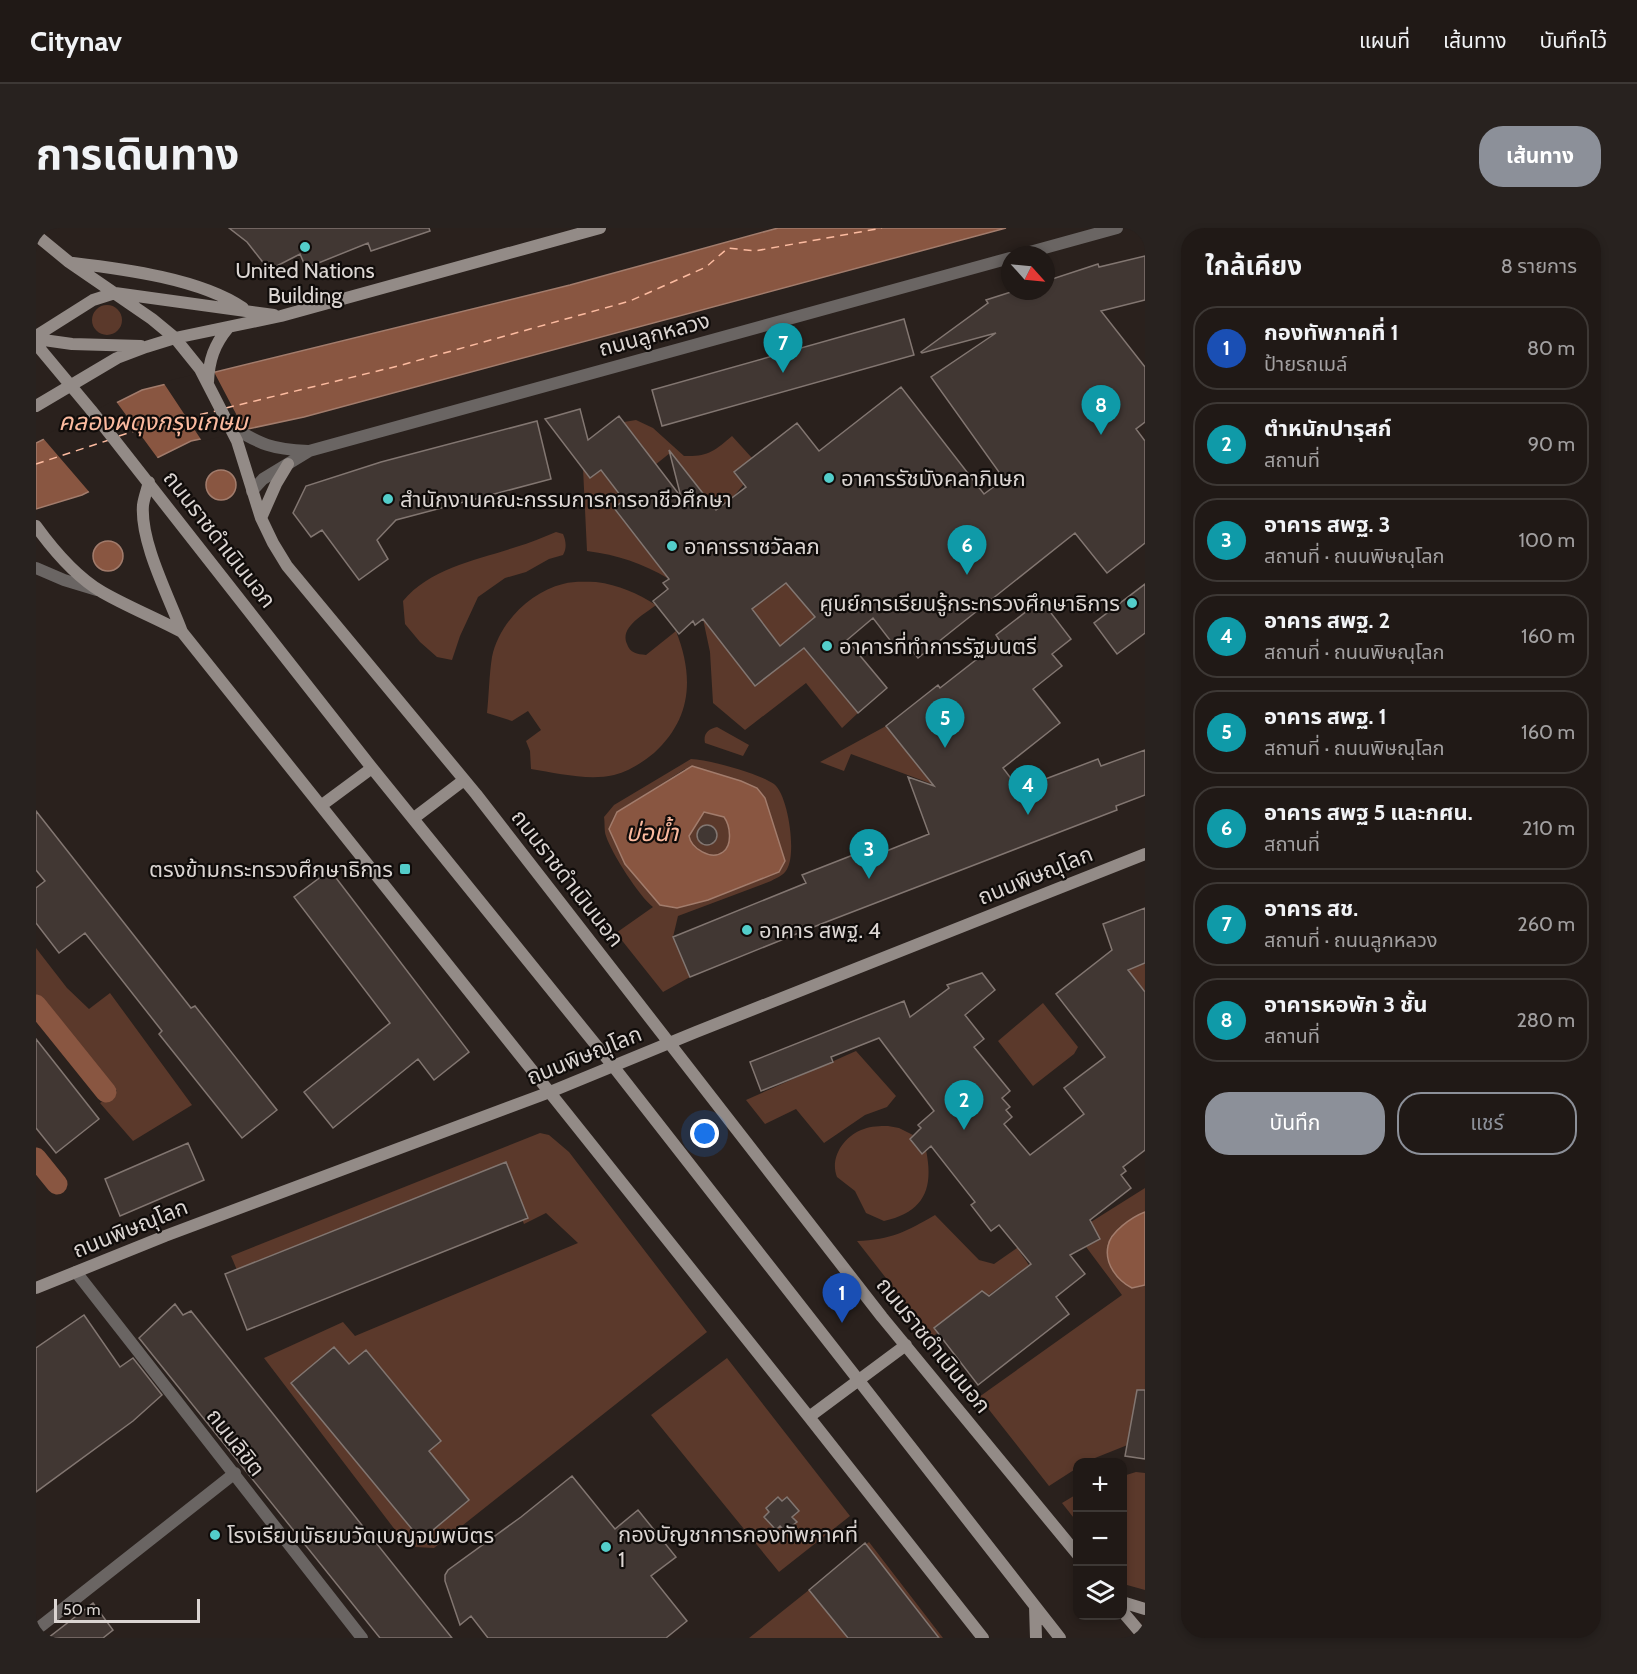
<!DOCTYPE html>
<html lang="th">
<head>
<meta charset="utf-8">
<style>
  body { margin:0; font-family:Cabin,"Noto Sans Thai",sans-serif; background:#28221f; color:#f1f3f6 }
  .controls { position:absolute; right:18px; bottom:18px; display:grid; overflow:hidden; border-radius:12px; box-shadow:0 3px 9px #0003 }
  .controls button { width:54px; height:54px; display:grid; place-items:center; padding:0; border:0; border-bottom:2px solid #3d3835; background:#201916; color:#f1f3f6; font:30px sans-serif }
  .compass { position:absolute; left:965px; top:18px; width:54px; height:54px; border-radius:50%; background:#201916; box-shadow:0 3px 9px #0003; rotate:117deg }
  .scale { position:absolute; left:18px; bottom:15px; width:146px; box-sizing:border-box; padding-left:6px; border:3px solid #dbd5d2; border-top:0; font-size:16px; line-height:21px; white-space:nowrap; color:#dbd5d2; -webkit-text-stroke:4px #100c0a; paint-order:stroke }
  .you { position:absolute; left:669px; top:906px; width:21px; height:21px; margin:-15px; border:4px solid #fff; border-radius:50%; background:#1a73e8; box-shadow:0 0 0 9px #1a73e833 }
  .badge { display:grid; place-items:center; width:39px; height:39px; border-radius:50%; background:#8c9099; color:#fff; font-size:20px; font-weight:700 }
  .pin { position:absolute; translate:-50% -50px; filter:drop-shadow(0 2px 3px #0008) }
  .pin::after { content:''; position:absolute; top:32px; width:21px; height:18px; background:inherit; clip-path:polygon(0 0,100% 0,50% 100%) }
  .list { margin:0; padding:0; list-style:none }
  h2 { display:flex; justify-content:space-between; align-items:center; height:78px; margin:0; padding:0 24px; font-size:26px }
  h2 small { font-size:20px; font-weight:400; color:#a2a0a1 }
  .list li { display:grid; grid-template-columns:39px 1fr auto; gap:18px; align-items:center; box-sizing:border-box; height:84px; margin:0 12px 12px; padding:0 12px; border:2px solid #3d3835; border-radius:24px }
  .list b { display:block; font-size:22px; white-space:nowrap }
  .list p { margin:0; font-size:20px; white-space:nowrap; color:#a2a0a1 }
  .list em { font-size:20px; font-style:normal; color:#a2a0a1 }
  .actions { display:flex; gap:12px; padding:18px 24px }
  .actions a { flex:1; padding:14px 0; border:2px solid #8c9099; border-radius:24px; text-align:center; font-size:21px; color:#8c9099 }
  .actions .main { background:#8c9099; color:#fff }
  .icon { flex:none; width:33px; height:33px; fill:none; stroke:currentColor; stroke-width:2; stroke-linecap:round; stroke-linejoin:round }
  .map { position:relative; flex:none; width:1109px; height:1410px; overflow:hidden; border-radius:24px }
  header { display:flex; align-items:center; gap:36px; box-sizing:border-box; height:84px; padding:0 30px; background:#201916; border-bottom:2px solid #3d3835 }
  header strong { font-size:28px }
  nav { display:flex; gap:33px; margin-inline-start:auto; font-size:21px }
  .intro { display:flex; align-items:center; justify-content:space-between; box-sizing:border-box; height:144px; padding:0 36px }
  h1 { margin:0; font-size:42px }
  .button { padding:15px 27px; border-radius:24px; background:#8c9099; color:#fff; font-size:21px; font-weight:700 }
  main { display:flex; gap:36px; padding:0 36px }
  aside { flex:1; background:#201916; border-radius:24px; box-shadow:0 3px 9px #0003 }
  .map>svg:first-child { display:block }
  .green { fill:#5b392b; fill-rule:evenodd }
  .water { fill:#895641; stroke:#a27c6c; stroke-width:1.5; fill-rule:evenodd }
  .pier { fill:#2a211d }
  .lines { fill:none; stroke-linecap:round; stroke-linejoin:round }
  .canal { stroke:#895641; stroke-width:21 }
  .ferry { stroke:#fcbba0; stroke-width:1.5; stroke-dasharray:8 6; stroke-linecap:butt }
  .building { fill:#413733; stroke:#827671; stroke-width:1.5; fill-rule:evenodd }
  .minor { stroke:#6a6563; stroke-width:12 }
  .tertiary { stroke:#6a6563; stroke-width:12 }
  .secondary { stroke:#938b87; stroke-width:12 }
  .poi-dot { fill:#53cdca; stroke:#100c0a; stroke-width:2 }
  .labels { text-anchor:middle; stroke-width:4.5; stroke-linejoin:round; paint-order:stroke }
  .poi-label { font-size:22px; fill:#dbd5d2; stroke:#100c0a; text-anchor:start }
  .street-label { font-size:22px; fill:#dbd5d2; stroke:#100c0a }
  .water-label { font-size:24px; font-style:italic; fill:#fcbba0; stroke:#100c0a }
</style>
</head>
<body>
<header>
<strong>Citynav</strong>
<nav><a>แผนที่</a><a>เส้นทาง</a><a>บันทึกไว้</a></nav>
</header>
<div class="intro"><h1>การเดินทาง</h1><a class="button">เส้นทาง</a></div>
<main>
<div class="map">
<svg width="1109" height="1410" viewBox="0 0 1109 1410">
  <rect width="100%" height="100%" fill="#2a211d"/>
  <path class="green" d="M56 92a15 15 0 1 1 30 0a15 15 0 1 1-30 0Z
    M600,192L617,200L648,228C671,229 679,223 696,208L716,230L708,256L698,268L671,290L670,270L634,225L609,245V221L588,194Z
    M547,240L554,250L565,242L588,272L578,281L633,351C606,335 582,327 551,323Z
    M520,304L527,306C530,313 531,320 527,327L513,331L490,344L469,350L442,369L424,408L416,432L401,429L384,414L369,396L367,373C394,340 441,332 480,319C494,315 507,309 520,304Z
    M560,354C583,357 601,365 620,377C609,386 583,399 591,416C594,425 601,426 610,427L640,403C658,449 656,490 618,525C606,535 593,543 578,547C552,553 521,545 495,541L494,523L490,513L505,502L492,483L476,493L451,485C453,467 453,448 456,429C463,395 494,364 527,356C538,353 549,354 560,354Z
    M750,354L779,389L757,408L822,485L806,500L770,455L709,502L677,475L674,424L667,391L754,431L701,363Z
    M850,498L896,556L815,526L808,543L784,534Z
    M681,499L713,517L707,528L669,515C667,506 672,501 681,499Z
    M655,531C674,532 722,545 738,556C752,567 760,622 752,639C749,647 742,649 735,653L642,688L637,709L654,749L627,764L580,705L617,679C603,668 576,626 570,608C568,603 569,595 568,589L578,577ZM649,541H664L721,560L729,570L749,633L724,652L672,672L641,680L624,677L589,636L573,601L581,584Z
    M668,584L688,589C694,597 697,617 687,624C675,633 655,620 652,609Z
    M0,720L31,760L53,781L74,765L156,877L97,913L64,875L81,863L0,767Z
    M1109,733V794L1072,747Z
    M1007,775L1042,819L1038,826L997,858L962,813Z
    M820,823L860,868L851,879L829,887L788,915L760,881L729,896L710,872Z
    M852,898L863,900L877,907L874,911L886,926L890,922C898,961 888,984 848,993L830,985L819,963L801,949C793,929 809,907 828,901C835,898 844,898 852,898Z
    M504,905L513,907L533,924L671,1104L398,1320L380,1319L366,1311L228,1130L307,1094L319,1108L542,1015L510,985L488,996L466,943L204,1049L195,1028Z
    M1109,960V1217L1099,1214L1049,1234H1042L1041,1240L1013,1258L943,1169L1086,1067L1039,1004Z
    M899,987L943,1032L958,1036L981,1020L993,1037L896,1109L821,1013C855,1012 871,1003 899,987Z
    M691,1130L814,1288L743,1344L615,1187Z
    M1100,1244L1109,1245V1362L1091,1357L1087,1351V1248Z
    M1041,1266V1294L1026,1275Z
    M833,1314L907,1410H713Z"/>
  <path class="water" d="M742,0H970L268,189L155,213L46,267L0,281V215L106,162L534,57Z
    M170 257a15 15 0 1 1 30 0a15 15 0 1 1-30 0Z
    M57 328a15 15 0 1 1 30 0a15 15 0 1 1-30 0Z
    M656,538L705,553L721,560L729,570L749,633L743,644L672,672L641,680L624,677L589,636L573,601L581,584ZM668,584L688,589C694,597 697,617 687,624C675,633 655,620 653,608Z
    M1109,984V1057L1096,1060C1082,1053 1068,1036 1072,1018C1074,1004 1096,989 1109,984Z"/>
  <path class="pier" d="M177,142L209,203L166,213L127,154Z
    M79,172L123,232L55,266L6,209Z"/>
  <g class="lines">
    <path class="canal" d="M0,777L70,864
      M0,930L21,956"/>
    <path class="ferry" d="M190,180L362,138L594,73L670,39L692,20L719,23L846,0
      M83,208L114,198L180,183
      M0,236L73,212"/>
  </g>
  <path class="building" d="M193,0H393L394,3L335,23L332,15L270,40L264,26L233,42L211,14Z
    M1109,28V72L1065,83L1109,139V194L1100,201L1109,213V315L1071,345L1039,305L882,430L868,413L860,420L837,390L811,412L851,460L822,485L768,420L719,458L667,391L659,397L657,393L643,406L617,373L632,361L627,355L633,351L578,280L588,272L565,242L554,250L509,191L544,181L552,212L583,188L645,269L633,222L680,282L710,259L698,244L761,195L783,223L865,159L948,266L968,251L895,149L960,105L886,125L885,124L952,75L950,72L978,63H1010V53L1062,36L1063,39ZM750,355L779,389L744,418L716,381Z
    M868,91L878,127L626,198L616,162Z
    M501,193L515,251L360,292L341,312L352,331L323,352L286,302L275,309L257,285L270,258L345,234Z
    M1109,356V405L1081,426L1058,395Z
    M1005,372L1035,411L1016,426L1026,438L997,461L1024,495L967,540L983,561L1062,531L1065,538L1109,522V567L1080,578L1081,582L785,696L654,749L637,709L770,655L766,647L845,616L848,624L893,606L872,549L898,558L850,498L902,457L904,460L964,413L960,407Z
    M0,583L155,780L159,778L241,882L206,910L123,806L126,803L49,705L23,725L0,695V660L9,653L0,642Z
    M661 607a10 10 0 1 1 20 0a10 10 0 1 1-20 0Z
    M294,642L433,824L398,852L382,831L297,900L268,864L354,795L258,669Z
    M1109,680V735L1092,742L1109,764V922L1087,939L1090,943L1085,947L1095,960L1054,992L1064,1011L1034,1027L1049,1046L1020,1069L1033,1086L942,1157L898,1100L946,1063L953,1068L995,1036L963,997L955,1003L935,977L939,974L895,918L886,926L874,911L885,900L882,897L898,883L843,810L795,829L797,834L725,863L714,834L868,773L874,789L913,760L911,757L946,745L959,762L929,787L948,811L938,819L974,863L966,870L974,879L970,882L976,889L968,896L994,927L1048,886L1028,860L1069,829L1020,766L1076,722L1067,696Z
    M0,811L63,891L20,925L0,900Z
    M152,915L168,952L84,988L69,951Z
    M470,934L492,990L211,1102L189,1046Z
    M139,1076L147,1087L155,1083L416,1410H344L103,1110Z
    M48,1087L84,1139L97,1130L126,1167L97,1193L0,1264V1120Z
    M298,1119L313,1136L330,1122L405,1213L393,1223L433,1272L385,1312L255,1155Z
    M1101,1162H1109V1231L1089,1228Z
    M536,1248L579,1301L602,1282L640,1329L615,1348L651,1393L630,1410H452L435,1388L424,1397L409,1353V1347L412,1342L485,1289Z
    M742,1269L746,1273L751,1269L763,1283L756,1289L761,1294L749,1303L744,1298L740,1302L728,1289L733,1284L730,1280Z
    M829,1315L903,1410H812L773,1362Z
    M57,1375L77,1402L67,1410H12Z"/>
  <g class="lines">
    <path class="minor" d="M40,1044L326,1410
      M0,1402L199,1245"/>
    <path class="tertiary" d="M983,27L1081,0
      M194,198C226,217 235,221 272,223
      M216,263L227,251L273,223L974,30
      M0,340L28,352L61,362"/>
    <path class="secondary" d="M0,7L33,34L116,91L139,110L164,141L201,213L225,290L237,315L251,338L440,566L846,1089L1042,1327
      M37,35C88,41 165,51 207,80
      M0,108L57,72L79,65L238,87
      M0,111L36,116L105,118
      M0,116L55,182L336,540L577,838L1024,1410
      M172,154C173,132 178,117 192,100
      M0,178L81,130L110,119L139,110L245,88L564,0
      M113,254C111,262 108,270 107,277C104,314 133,369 146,404
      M225,290L240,256L252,236
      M0,298C18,323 39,348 66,364C92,379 120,390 146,404L773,1189L947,1410
      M286,577L336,540
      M378,590L428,552
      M0,1060L129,1008L514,864L660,804L1109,626
      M773,1189L870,1117
      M1086,1374L1109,1381
      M999,1378L1000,1410
      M1086,1383L1109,1410"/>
  </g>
  <g class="poi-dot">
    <circle cx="269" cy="19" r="6"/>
    <circle cx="793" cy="250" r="6"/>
    <circle cx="352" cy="271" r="6"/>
    <circle cx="636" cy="318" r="6"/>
    <circle cx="1096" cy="375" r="6"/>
    <circle cx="791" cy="418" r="6"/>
    <rect x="363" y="635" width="12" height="12" rx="3"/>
    <circle cx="711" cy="702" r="6"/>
    <circle cx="179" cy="1307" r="6"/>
    <circle cx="570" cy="1319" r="6"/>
  </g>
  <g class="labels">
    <g class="poi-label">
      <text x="269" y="50" text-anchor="middle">United Nations<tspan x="269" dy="25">Building</tspan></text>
      <text x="805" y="258">อาคารรัชมังคลาภิเษก</text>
      <text x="364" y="279">สำนักงานคณะกรรมการการอาชีวศึกษา</text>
      <text x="648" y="326">อาคารราชวัลลภ</text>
      <text x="1084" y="383" text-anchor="end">ศูนย์การเรียนรู้กระทรวงศึกษาธิการ</text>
      <text x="803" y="426">อาคารที่ทำการรัฐมนตรี</text>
      <text x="357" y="649" text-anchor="end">ตรงข้ามกระทรวงศึกษาธิการ</text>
      <text x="723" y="710">อาคาร สพฐ. 4</text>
      <text x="582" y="1314">กองบัญชาการกองทัพภาคที่<tspan x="582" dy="25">1</tspan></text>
      <text x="191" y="1315">โรงเรียนมัธยมวัดเบญจมพบิตร</text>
    </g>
    <g class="street-label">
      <text transform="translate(618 106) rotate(-15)" y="8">ถนนลูกหลวง</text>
      <text transform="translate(184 311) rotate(52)" y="8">ถนนราชดำเนินนอก</text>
      <text transform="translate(999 647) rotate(-22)" y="8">ถนนพิษณุโลก</text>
      <text transform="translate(532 650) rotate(52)" y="8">ถนนราชดำเนินนอก</text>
      <text transform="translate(548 827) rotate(-22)" y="8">ถนนพิษณุโลก</text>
      <text transform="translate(94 1000) rotate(-22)" y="8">ถนนพิษณุโลก</text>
      <text transform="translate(898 1117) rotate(51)" y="8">ถนนราชดำเนินนอก</text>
      <text transform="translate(200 1214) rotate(52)" y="8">ถนนลิขิต</text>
    </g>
    <g class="water-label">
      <text x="117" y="202">คลองผดุงกรุงเกษม</text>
      <text x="616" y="613">บ่อน้ำ</text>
    </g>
  </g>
</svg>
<div class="controls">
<button>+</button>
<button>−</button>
<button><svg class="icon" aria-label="layers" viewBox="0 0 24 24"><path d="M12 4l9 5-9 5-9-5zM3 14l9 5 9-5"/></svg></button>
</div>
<svg class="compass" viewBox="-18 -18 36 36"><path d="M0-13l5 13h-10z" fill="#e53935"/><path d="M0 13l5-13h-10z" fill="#a2a0a1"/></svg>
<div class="scale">50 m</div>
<div class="you"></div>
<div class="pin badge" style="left:806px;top:1095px;background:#1a4fb4">1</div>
<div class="pin badge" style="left:928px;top:902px;background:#0f9aa8">2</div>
<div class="pin badge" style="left:833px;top:651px;background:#0f9aa8">3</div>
<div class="pin badge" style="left:992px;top:587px;background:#0f9aa8">4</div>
<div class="pin badge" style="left:909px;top:520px;background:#0f9aa8">5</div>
<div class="pin badge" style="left:931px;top:347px;background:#0f9aa8">6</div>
<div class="pin badge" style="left:747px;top:145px;background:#0f9aa8">7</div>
<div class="pin badge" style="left:1065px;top:207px;background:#0f9aa8">8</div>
</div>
<aside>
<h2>ใกล้เคียง<small>8 รายการ</small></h2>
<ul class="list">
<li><span class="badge" style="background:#1a4fb4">1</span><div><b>กองทัพภาคที่ 1</b><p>ป้ายรถเมล์</p></div><em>80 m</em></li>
<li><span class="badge" style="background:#0f9aa8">2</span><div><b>ตำหนักปารุสก์</b><p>สถานที่</p></div><em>90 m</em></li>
<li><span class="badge" style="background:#0f9aa8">3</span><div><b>อาคาร สพฐ. 3</b><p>สถานที่ · ถนนพิษณุโลก</p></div><em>100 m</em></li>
<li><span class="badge" style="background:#0f9aa8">4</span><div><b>อาคาร สพฐ. 2</b><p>สถานที่ · ถนนพิษณุโลก</p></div><em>160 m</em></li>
<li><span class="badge" style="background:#0f9aa8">5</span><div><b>อาคาร สพฐ. 1</b><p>สถานที่ · ถนนพิษณุโลก</p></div><em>160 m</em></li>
<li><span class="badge" style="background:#0f9aa8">6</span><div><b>อาคาร สพฐ 5 และกศน.</b><p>สถานที่</p></div><em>210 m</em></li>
<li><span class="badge" style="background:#0f9aa8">7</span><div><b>อาคาร สช.</b><p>สถานที่ · ถนนลูกหลวง</p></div><em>260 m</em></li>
<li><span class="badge" style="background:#0f9aa8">8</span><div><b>อาคารหอพัก 3 ชั้น</b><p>สถานที่</p></div><em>280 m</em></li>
</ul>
<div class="actions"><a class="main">บันทึก</a><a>แชร์</a></div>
</aside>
</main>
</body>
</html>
